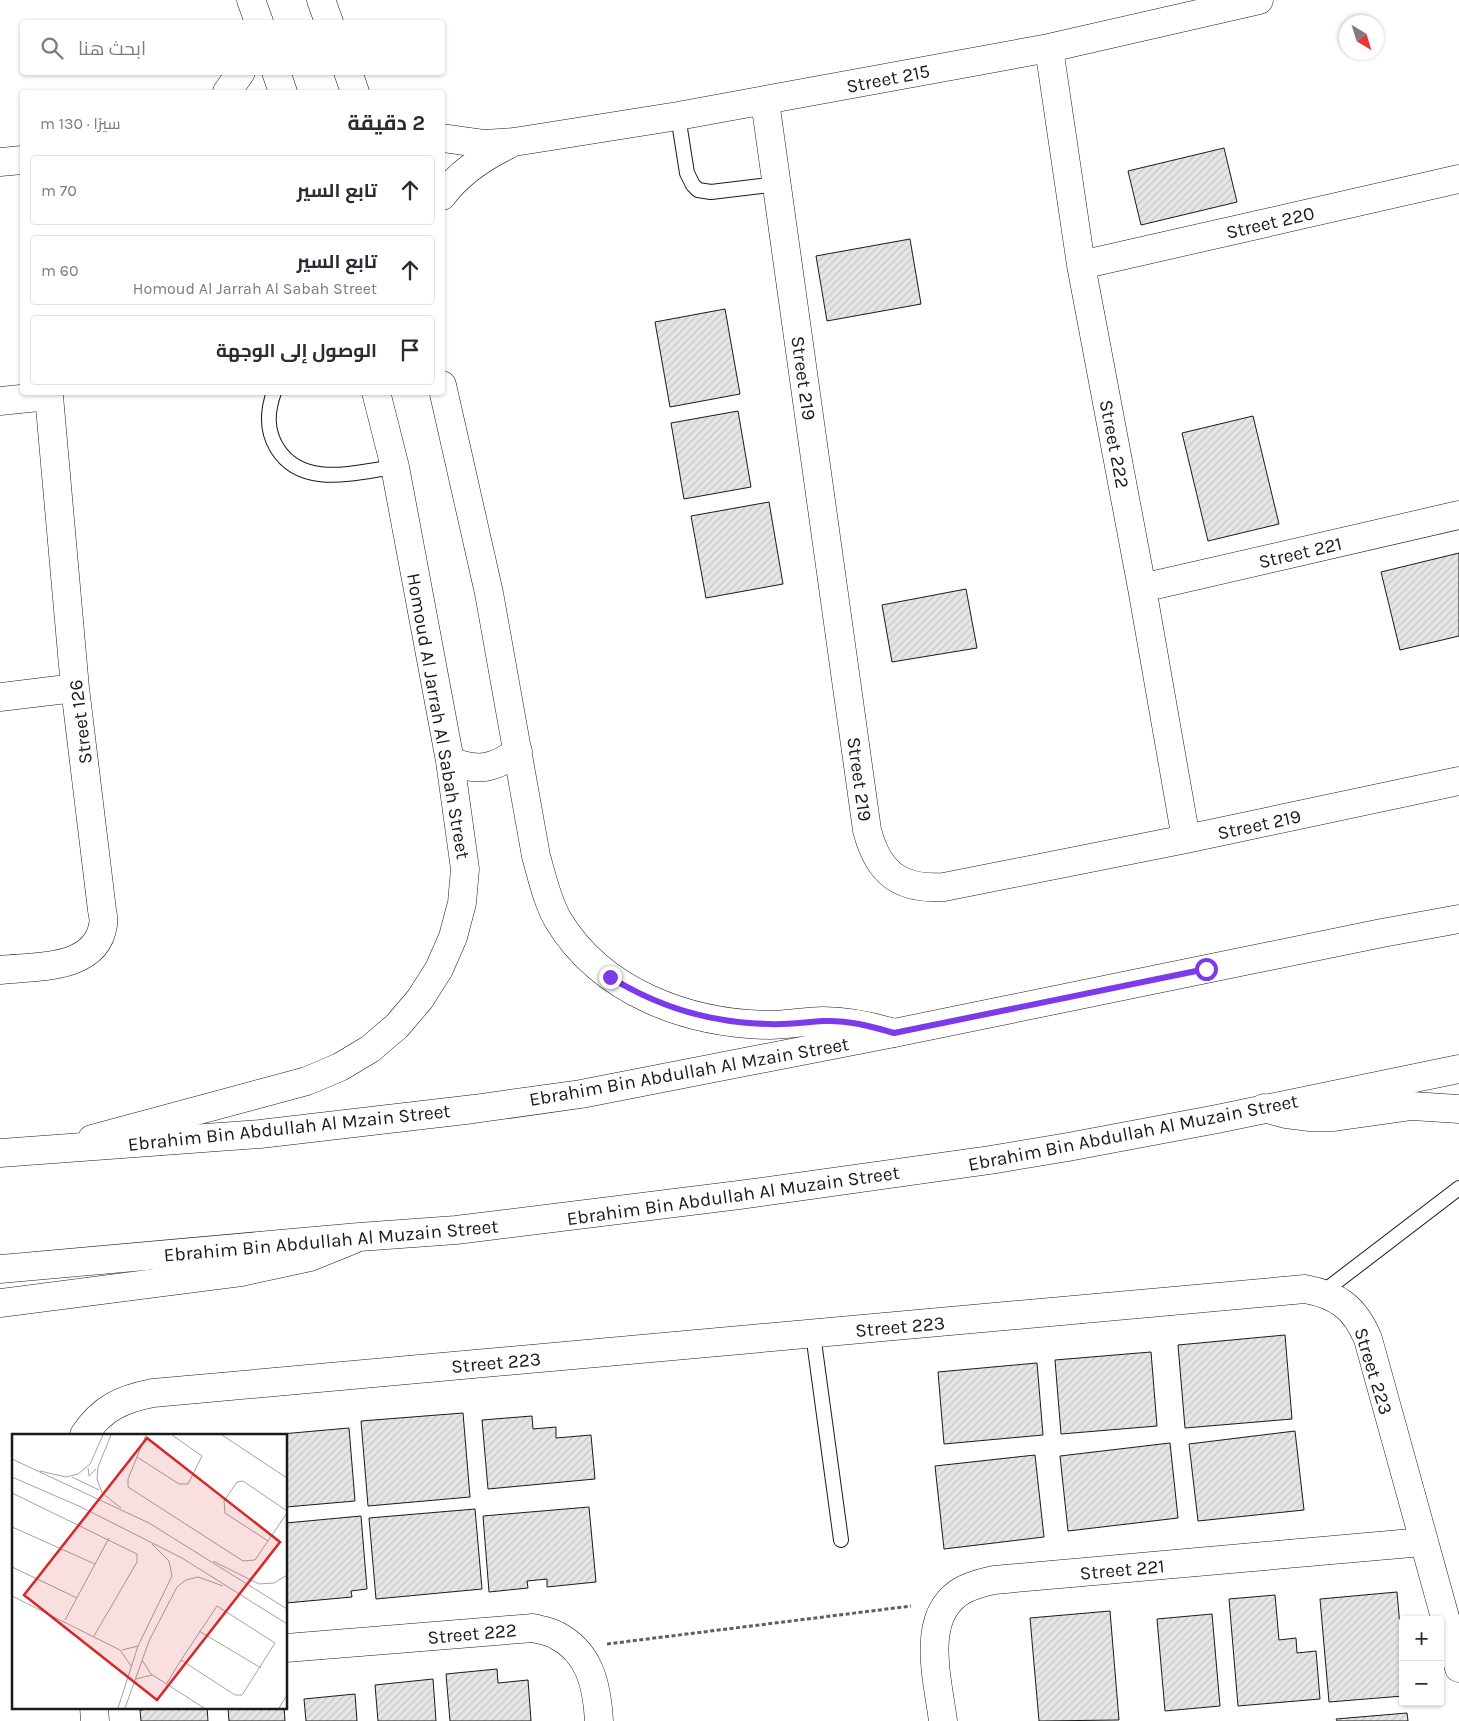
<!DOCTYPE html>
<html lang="ar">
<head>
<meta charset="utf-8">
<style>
  body { margin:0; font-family:Karla,Cairo,sans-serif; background:#f7f7f7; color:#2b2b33; direction:rtl }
  .controls { position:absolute; right:15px; bottom:15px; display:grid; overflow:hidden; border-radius:5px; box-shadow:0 1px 4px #0004 }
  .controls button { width:45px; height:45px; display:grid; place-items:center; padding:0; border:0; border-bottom:1px solid #e1e1e2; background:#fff; color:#2b2b33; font:25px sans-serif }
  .compass { position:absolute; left:1339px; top:15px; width:45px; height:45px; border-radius:50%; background:#fff; box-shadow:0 1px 4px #0004; rotate:142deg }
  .stop { position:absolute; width:15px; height:15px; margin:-11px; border:4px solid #7c3aed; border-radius:50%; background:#fff }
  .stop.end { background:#7c3aed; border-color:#fff; box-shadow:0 1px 5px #0008 }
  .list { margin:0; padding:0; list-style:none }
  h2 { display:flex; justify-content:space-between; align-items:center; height:65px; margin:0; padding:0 20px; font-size:21px }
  h2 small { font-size:16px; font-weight:400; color:#7c7c81 }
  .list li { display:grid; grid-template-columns:32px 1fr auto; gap:15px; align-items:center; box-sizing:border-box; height:70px; margin:0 10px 10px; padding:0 10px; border:1px solid #e1e1e2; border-radius:5px }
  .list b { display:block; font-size:19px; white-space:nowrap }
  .list p { margin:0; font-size:16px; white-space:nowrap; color:#7c7c81 }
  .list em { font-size:16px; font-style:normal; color:#7c7c81 }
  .icon { flex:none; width:28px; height:28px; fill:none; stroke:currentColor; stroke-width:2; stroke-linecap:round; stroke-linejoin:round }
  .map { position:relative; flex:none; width:1459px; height:1721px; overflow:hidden; direction:ltr }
  .search { position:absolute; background:#fff; box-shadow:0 1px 4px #0004; left:20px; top:20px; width:425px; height:55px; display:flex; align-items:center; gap:12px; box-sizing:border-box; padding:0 18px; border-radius:5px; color:#7c7c81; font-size:19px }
  .panel { position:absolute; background:#fff; box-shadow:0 1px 4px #0004; left:20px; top:90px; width:425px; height:305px; border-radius:5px; direction:rtl }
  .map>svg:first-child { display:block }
  .building { fill:url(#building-hatch); stroke:#1a1a1a }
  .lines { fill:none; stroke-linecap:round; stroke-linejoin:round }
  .lane-casing { stroke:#1a1a1a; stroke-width:16 }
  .street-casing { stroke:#1a1a1a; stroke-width:29 }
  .secondary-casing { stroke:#1a1a1a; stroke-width:29 }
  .primary-casing { stroke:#1a1a1a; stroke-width:29 }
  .path { stroke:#5f5f5f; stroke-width:3; stroke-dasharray:4 2.5; stroke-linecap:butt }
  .lane { stroke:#fff; stroke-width:14 }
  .street { stroke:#fff; stroke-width:28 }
  .secondary { stroke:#fff; stroke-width:28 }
  .primary { stroke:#fff; stroke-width:28 }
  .route { stroke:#7c3aed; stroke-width:6 }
  .labels { text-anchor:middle; stroke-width:4; stroke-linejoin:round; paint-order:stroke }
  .street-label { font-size:19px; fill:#1a1a1a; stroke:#fff }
  .inset-road { fill:none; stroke:#a3a3a3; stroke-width:1 }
  .view { fill:#d62828; fill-opacity:0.15; stroke:#d62828; stroke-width:2.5 }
  .inset-edge { fill:none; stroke:#1a1a1a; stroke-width:2.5 }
</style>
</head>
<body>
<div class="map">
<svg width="1459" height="1721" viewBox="0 0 1459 1721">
  <defs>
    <pattern id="building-hatch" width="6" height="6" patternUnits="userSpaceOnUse" patternTransform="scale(1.25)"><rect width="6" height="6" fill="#e6e6e6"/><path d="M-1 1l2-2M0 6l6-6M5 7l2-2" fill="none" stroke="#c5c5c5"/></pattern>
  </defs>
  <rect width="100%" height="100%" fill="#fff"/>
  <path class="building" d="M1224,148L1237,202L1141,225L1128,171Z
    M910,239L921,304L827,321L816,256Z
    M725,309L740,394L670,407L655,322Z
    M738,411L751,487L684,499L671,423Z
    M1253,416L1279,524L1208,541L1182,433Z
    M769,502L783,584L706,598L691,516Z
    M1459,553V636L1400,650L1381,572Z
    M966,589L977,648L892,662L882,605Z
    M1285,1335L1292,1419L1185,1428L1178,1345Z
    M1151,1352L1157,1426L1061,1434L1055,1360Z
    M1037,1363L1043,1435L944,1444L938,1372Z
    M463,1413L470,1497L368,1506L361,1421Z
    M532,1416L533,1429L556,1427V1438L591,1435L595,1479L488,1489L482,1420Z
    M349,1428L355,1501L286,1507V1435H270Z
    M1295,1431L1304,1510L1198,1521L1189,1444Z
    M1170,1443L1178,1518L1068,1531L1060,1456Z
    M1035,1455L1044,1537L944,1549L935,1466Z
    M589,1507L596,1582L547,1587V1579L527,1581L528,1588L489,1592L483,1516Z
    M475,1509L482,1589L376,1599L369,1518Z
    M361,1516L367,1589L351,1591L352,1597L286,1603V1523Z
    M1397,1592L1403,1661V1696L1329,1702L1320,1599Z
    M1275,1595L1279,1640L1296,1638L1297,1653L1316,1651L1320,1699L1238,1706L1229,1599Z
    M1110,1611L1119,1720L1039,1721L1030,1618Z
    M1212,1614L1220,1706L1165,1711L1157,1619Z
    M497,1669L498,1683L528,1680L531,1721H450L446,1674Z
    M433,1679L436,1721H378L375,1685Z
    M355,1694L357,1721H306L304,1699Z
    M171,1707H207L208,1721H141L140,1710Z
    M240,1707H284L285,1721H229L228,1708Z
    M1407,1713L1408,1721H1337L1336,1719Z"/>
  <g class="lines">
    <g class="lane-casing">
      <path id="lane" d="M678,116L687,173L693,185L698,190L711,192L778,184
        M274,392C267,412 266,430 277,448C302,489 356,472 395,467
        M1323,1292L1459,1188
        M813,1334L841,1540"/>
    </g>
    <g class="street-casing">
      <path id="street" d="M1049,48L1081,265L1142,588L1186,839
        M227,92L241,72
        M765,101L867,830C878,873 900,890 944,887L1186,839L1459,781
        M442,138L485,144L514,142L678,116L1049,48L1259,0
        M0,162L22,160
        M442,196C460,172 483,157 508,145
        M1081,265L1459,179
        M0,401L49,396L75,688L102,910C103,915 104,921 103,925C96,971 34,966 0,970
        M1142,588L1459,515
        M0,697L75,688
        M84,1435C102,1408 122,1399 153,1393L1305,1289C1338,1295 1355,1308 1368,1339L1459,1668
        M286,1648L533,1628C540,1630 549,1631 556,1635C590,1652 597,1686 599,1721
        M94,1707L95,1721
        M943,1721C938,1680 918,1613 965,1589C974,1585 984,1582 994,1580L1423,1542"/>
    </g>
    <g class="secondary-casing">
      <path id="secondary" d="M251,0L259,22
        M321,0L329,22
        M276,72L283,92
        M348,72L355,92
        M442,385L489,593L536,856C542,877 547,901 558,920C602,993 689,1024 770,1025C788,1025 806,1021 823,1021C848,1021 871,1026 894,1033
        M450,761C478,772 494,769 518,751
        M1264,1108L1286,1114L1310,1117H1334L1412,1106L1459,1109
        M92,1139L307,1081L340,1067L370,1049L397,1026L420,999L439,969L453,937L462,903L465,869L450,761L395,467L376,392
        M0,1303L241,1272L310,1257L352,1240"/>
    </g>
    <g class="primary-casing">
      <path id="primary" d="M0,1153L260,1134L474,1109L581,1094L894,1033L1382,933L1459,919
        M0,1269L359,1237L456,1230L739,1195L990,1160L1068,1147L1217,1119L1459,1069"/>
    </g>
    <path class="path" d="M607,1644L911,1606"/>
    <use href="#lane" class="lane"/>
    <use href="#street" class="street"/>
    <use href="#secondary" class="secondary"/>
    <use href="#primary" class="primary"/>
  </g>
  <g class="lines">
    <path class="route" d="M610,977C658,1007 713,1023 769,1024C787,1025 805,1022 823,1021C848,1020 870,1026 894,1033L1206,969"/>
  </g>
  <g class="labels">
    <g class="street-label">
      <text transform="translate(888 78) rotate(-11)" y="7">Street 215</text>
      <text transform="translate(1270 222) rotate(-13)" y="7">Street 220</text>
      <text transform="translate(804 378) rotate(82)" y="7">Street 219</text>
      <text transform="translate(1115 444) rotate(79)" y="7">Street 222</text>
      <text transform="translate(1300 552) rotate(-13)" y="7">Street 221</text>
      <text transform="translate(439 716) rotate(80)" y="7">Homoud Al Jarrah Al Sabah Street</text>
      <text transform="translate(80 722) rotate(-97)" y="7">Street 126</text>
      <text transform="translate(860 779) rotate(82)" y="7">Street 219</text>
      <text transform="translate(1259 824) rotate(-12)" y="7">Street 219</text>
      <text transform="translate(689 1071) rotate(-10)" y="7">Ebrahim Bin Abdullah Al Mzain Street</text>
      <text transform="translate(289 1127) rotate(-6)" y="7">Ebrahim Bin Abdullah Al Mzain Street</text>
      <text transform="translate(1133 1132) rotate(-11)" y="7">Ebrahim Bin Abdullah Al Muzain Street</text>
      <text transform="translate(733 1195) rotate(-8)" y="7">Ebrahim Bin Abdullah Al Muzain Street</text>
      <text transform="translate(331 1240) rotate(-5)" y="7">Ebrahim Bin Abdullah Al Muzain Street</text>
      <text transform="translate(900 1326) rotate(-5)" y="7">Street 223</text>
      <text transform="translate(496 1362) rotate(-5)" y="7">Street 223</text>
      <text transform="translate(1374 1371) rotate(73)" y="7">Street 223</text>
      <text transform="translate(1122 1569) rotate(-5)" y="7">Street 221</text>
      <text transform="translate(472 1633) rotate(-5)" y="7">Street 222</text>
    </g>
  </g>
  <g transform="translate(12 1434)">
    <rect width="275" height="275" fill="#fff"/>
    <path class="inset-road" d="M99,1L86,33L85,45L90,59L109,74M134,1L116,45V53L231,127L243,126L275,79M210,1L275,44M125,23L167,50H176L190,22L160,1M0,25L137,89L275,175M76,34L77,42L84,35M28,37L54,43L66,40L78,30L91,1M0,43L69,73L170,124L275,190M60,43L87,56M0,59L125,120V128L82,202M0,93L83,130M256,107L213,79L212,67L225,48L231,47L275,77M201,127L247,150L262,149L275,141M0,133L65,164M0,162L108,216L119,232M205,172L263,209L230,261H223L169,226ZM53,186L97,104M187,197L249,234M110,216L126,212M130,226L139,240L192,274M124,245L140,241M155,249L169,226M106,274L126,212L160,142L157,127L140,110M113,274L137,207L165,153L174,146L186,143L211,152M267,274L275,261"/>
    <path class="view" d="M135,4L268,108L145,266L12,161Z"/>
    <rect width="275" height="275" class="inset-edge"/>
  </g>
</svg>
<div class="controls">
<button>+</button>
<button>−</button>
</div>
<svg class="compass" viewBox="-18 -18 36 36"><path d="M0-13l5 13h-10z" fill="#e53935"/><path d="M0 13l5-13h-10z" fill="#7c7c81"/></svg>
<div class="stop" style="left:1206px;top:969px"></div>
<div class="stop end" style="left:610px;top:977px"></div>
<div class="search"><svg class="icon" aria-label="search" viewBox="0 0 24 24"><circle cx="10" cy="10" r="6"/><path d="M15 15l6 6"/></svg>ابحث هنا</div>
<section class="panel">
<h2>2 دقيقة<small>سيرًا · 130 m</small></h2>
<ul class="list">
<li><svg class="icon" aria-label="ahead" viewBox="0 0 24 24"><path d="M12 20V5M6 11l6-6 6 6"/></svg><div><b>تابع السير</b></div><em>70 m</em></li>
<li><svg class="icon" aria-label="ahead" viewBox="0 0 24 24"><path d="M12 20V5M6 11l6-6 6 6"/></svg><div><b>تابع السير</b><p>Homoud Al Jarrah Al Sabah Street</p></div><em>60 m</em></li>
<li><svg class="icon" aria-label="arrive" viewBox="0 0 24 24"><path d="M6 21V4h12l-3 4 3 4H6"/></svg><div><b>الوصول إلى الوجهة</b></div></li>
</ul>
</section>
</div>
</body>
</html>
